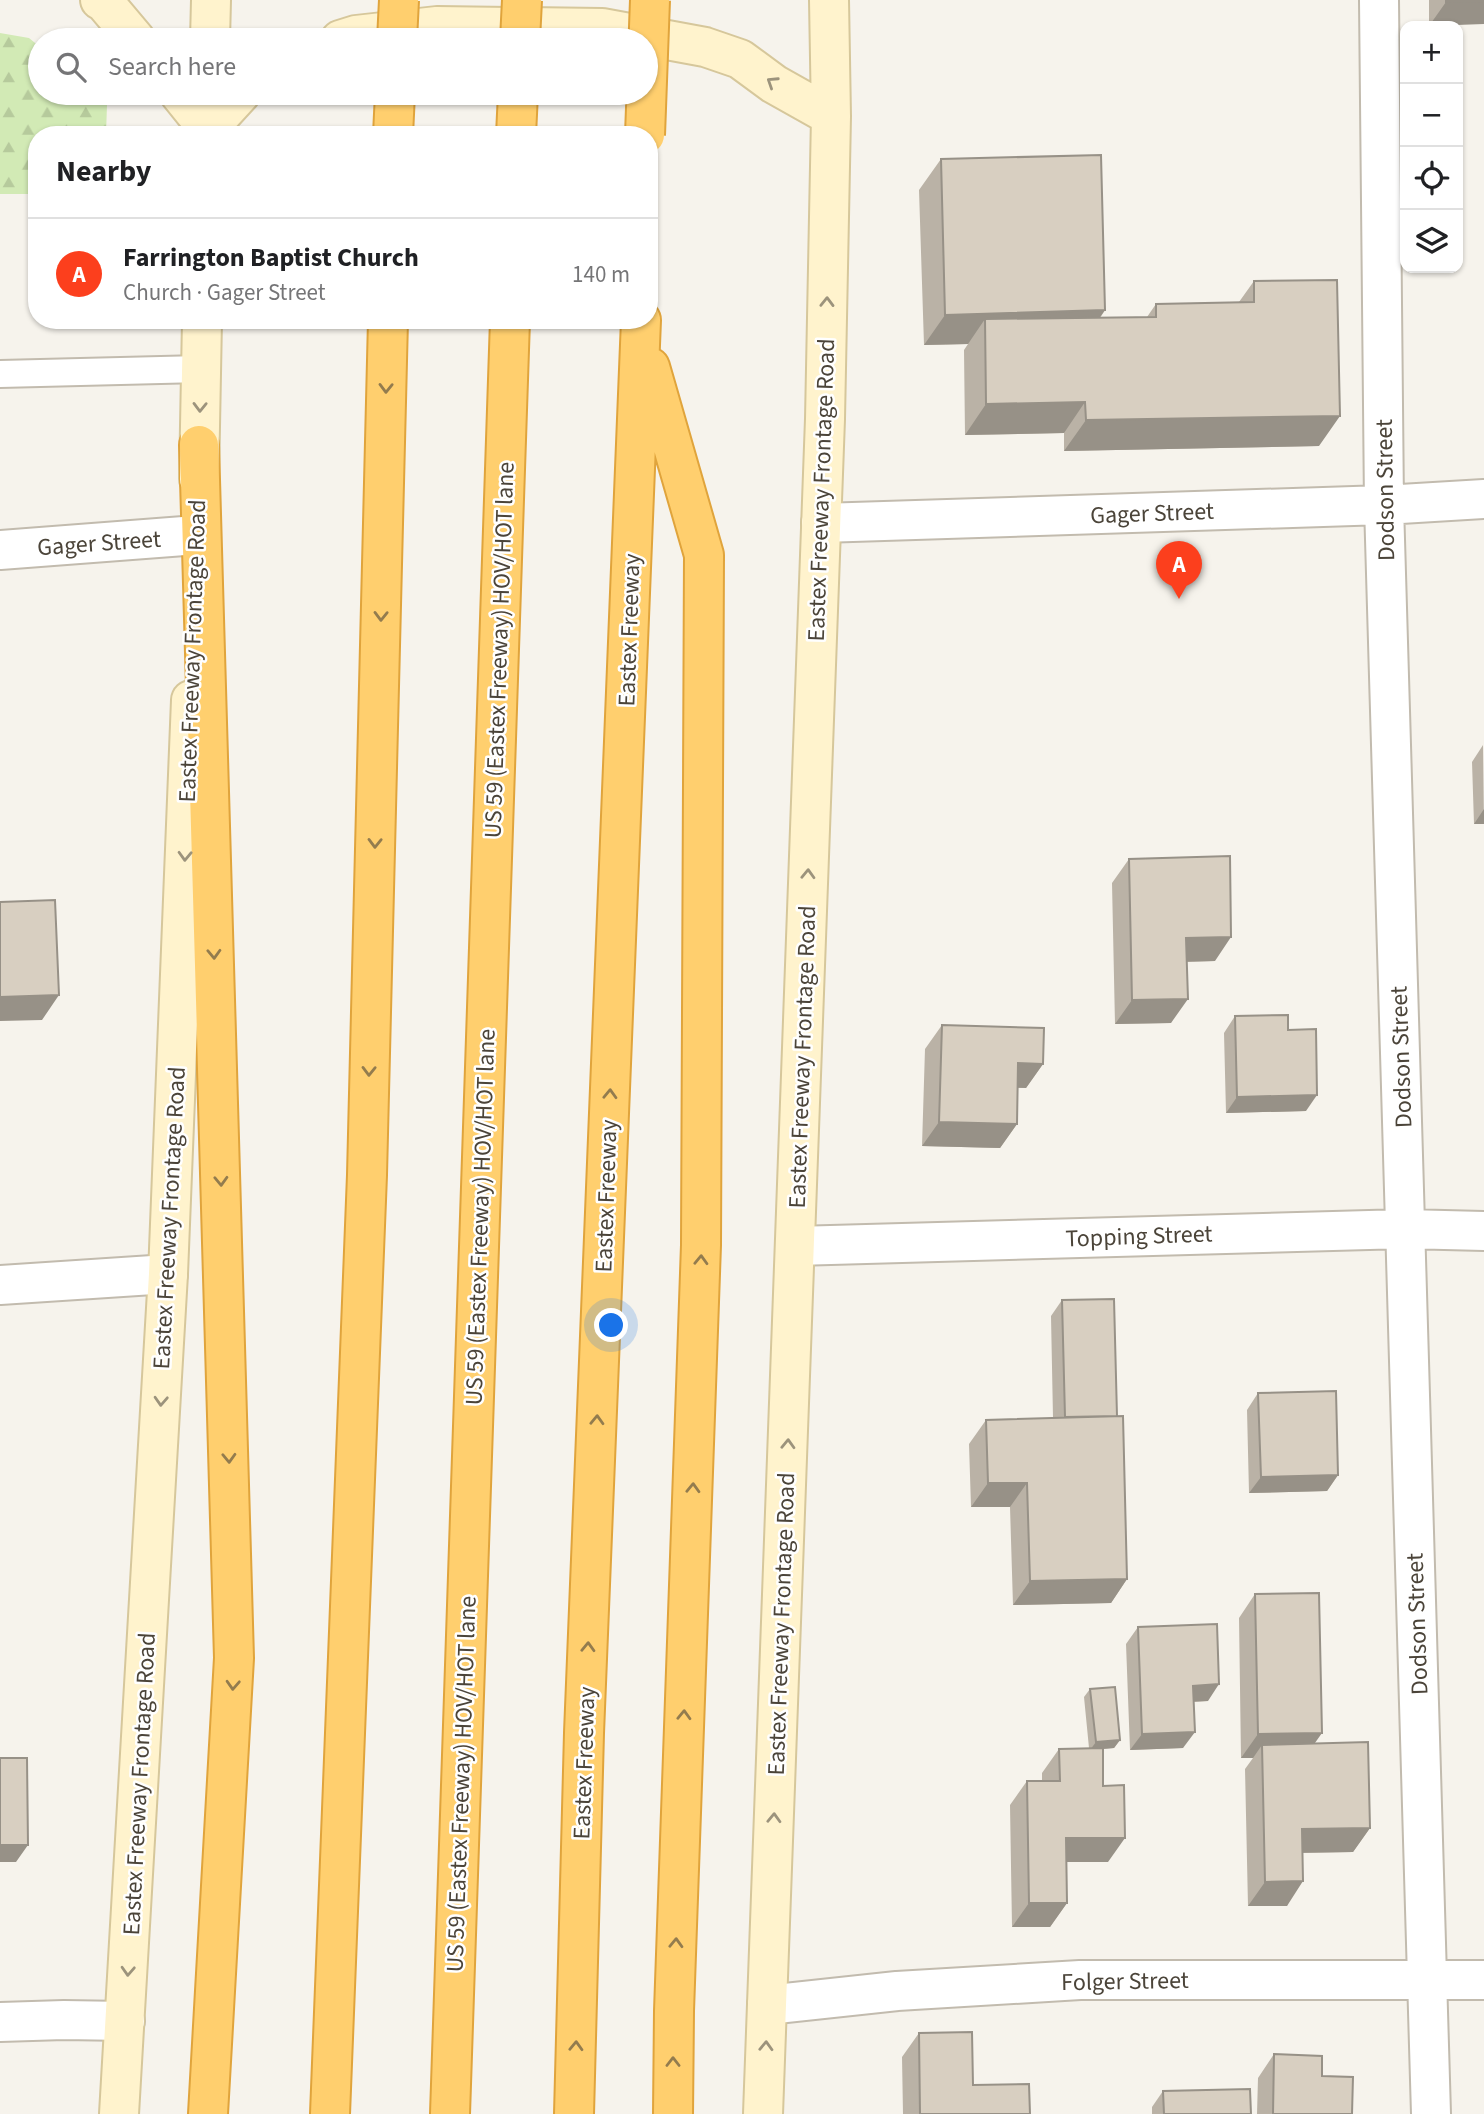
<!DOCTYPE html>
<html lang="en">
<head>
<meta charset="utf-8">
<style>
  body { margin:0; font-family:"Source Sans 3",sans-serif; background:#f2f2f2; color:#202124 }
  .controls { position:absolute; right:21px; top:21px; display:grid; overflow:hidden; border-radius:14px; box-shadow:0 2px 5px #0004 }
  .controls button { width:63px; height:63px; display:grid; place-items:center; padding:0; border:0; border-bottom:2px solid #e0e0e0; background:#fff; color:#202124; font:35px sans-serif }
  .you { position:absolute; left:612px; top:1326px; width:24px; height:24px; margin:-18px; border:5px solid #fff; border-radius:50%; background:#1a73e8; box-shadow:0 0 0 10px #1a73e833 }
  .badge { display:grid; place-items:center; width:46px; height:46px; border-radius:50%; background:#fc3f1d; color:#fff; font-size:23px; font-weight:700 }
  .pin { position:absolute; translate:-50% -58px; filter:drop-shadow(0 2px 4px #0008) }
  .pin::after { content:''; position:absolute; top:37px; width:24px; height:21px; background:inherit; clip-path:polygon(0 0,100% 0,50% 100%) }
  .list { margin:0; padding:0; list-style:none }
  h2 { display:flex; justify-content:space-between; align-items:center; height:91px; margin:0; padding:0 28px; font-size:30px }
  h2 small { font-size:23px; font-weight:400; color:#757577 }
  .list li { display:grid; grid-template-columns:46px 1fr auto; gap:21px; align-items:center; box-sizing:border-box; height:112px; padding:0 28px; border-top:2px solid #e0e0e0 }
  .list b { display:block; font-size:26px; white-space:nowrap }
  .list p { margin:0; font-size:23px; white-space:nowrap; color:#757577 }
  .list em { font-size:23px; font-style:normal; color:#757577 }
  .icon { flex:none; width:38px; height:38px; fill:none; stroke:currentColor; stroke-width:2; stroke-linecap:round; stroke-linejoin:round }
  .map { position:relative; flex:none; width:1484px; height:2114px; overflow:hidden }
  .search { position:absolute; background:#fff; box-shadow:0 2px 5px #0004; left:28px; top:28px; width:630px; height:77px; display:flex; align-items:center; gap:18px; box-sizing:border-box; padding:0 24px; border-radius:38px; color:#757577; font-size:26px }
  .panel { position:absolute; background:#fff; box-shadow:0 2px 5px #0004; left:28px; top:126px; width:630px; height:203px; border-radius:28px }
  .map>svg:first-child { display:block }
  .forest { fill:url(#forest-firs) }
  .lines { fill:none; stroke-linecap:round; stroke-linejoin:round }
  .lane-casing { stroke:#c2bbae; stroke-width:30 }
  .street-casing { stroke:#c2bbae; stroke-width:42 }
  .secondary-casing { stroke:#d6c79b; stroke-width:42 }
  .highway-casing { stroke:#e0a43c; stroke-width:42 }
  .lane { stroke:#fff; stroke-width:26 }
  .street { stroke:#fff; stroke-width:38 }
  .secondary { stroke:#fff3cd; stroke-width:38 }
  .highway { stroke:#ffcf6e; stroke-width:38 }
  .highway-bridge-casing { stroke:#e0a43c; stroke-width:42; stroke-linecap:butt }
  .highway-bridge { stroke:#ffcf6e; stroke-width:38 }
  .wall { fill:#bab2a6 }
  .shaded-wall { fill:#979187 }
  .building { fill:#d8cfc1; stroke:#979187; stroke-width:2 }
  .oneway { stroke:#9c937c }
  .oneway2 { stroke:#937c4e }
  .labels { text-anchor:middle; stroke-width:5; stroke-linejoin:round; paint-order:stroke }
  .street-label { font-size:24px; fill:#4b4439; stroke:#fff }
</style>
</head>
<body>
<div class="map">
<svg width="1484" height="2114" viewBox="0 0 1484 2114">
  <defs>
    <pattern id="forest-firs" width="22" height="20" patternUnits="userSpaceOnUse" patternTransform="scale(1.75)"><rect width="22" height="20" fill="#d2eab5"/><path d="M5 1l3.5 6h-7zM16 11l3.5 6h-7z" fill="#b6ca9c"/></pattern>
  </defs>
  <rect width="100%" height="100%" fill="#f6f3ec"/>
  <path class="forest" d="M0,33L29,38L40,47V93H93L107,105L106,135H37V194H0Z"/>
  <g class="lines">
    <g class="lane-casing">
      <path id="lane" d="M0,374L201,369"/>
    </g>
    <g class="street-casing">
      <path id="street" d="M1379,0L1384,505L1431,2114
        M821,523L1384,505L1484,499
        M0,550L197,535
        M795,1246L1405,1229L1484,1231
        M0,1285L168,1274
        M767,2005L897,1991L1080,1980H1484
        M0,2022L64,2020L125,2021"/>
    </g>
    <g class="secondary-casing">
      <path id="secondary" d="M100,0L104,2L136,40
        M210,40L211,0
        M340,40L356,35L437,26L602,28L705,47L740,59L774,84L831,116
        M179,93L208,129
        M208,129L241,93
        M199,479L202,320
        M119,2114L168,1274L191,700
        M763,2114L825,419L831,116L829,0"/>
    </g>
    <g class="highway-casing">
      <path id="highway" d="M393,135L395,93
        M516,135L518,93
        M650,367L704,555L701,1245L674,2011L673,2114
        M199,445L234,1658L208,2114
        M330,2114L367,1175L388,320
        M450,2114L510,320
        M574,2114L584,1733L641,320"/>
    </g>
    <use href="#lane" class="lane"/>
    <use href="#street" class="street"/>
    <use href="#secondary" class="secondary"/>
    <use href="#highway" class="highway"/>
    <g class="highway-bridge-casing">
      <path id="highway-bridge" d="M397,40L399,0
        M520,40L522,0
        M645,135L650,0"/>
    </g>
    <use href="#highway-bridge" class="highway-bridge"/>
  </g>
  <path class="wall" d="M1429,0H1484L1429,26Z
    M941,159L1105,310L1100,318L1147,317L1156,304L1239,302L1254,281L1319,446L1064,451V433L965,435L964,350L968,344L924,345L919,190Z
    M1483,745L1484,824H1474L1472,762Z
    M1129,859L1215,961L1187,962L1171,1023L1115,1024L1112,883Z
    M1235,1016L1288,1030L1306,1111L1226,1113L1224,1033Z
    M942,1025L1043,1064L1026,1088H1018L1017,1124L1000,1148L922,1146L925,1049Z
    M1062,1300L1117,1416L1127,1579L1111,1603L1013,1605L1010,1507H971L969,1444L986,1420L1053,1418L1051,1316Z
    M1258,1393L1338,1475L1327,1491L1249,1493L1247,1410Z
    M1255,1594L1314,1743L1370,1828L1353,1852L1303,1853L1287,1906H1248L1245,1769L1253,1758H1241L1239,1618Z
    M1138,1627L1208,1701L1194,1702L1183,1748L1130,1750L1126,1644Z
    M1090,1689L1120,1740L1114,1748L1103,1749V1786L1108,1862H1066L1067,1903L1050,1927H1012L1010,1805L1027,1781H1042V1773L1059,1749L1089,1748L1084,1697Z
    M919,2033L973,2085L1030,2114H903L902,2057Z
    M1274,2054L1322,2076L1352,2114H1257L1258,2078Z
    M1163,2091L1251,2114H1152V2107Z"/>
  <path class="shaded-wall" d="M1484,1V24L1429,26L1446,2Z
    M1105,310L1083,341L985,319L968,344L924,345L945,315Z
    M1085,402L1064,433L965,435L986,404Z
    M1340,416L1319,446L1064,451L1086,420Z
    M1484,809V824H1474Z
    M1231,937L1215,961L1170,962L1186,938Z
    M59,995L42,1020L0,1021V997Z
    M1188,999L1171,1023L1115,1024L1132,1000Z
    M1018,1063L1043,1064L1026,1088L1002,1087Z
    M1317,1095L1306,1111L1226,1113L1237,1097Z
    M939,1122L1017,1124L1000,1148L922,1146Z
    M1338,1475L1327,1491L1249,1493L1261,1477Z
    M988,1483H1027L1010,1507H971Z
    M1127,1579L1111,1603L1013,1605L1030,1581Z
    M1219,1684L1208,1701L1181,1702L1193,1686Z
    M1195,1732L1183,1748L1130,1750L1142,1734Z
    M1322,1733L1305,1757L1262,1745L1253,1758H1241L1258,1734Z
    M1120,1740L1114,1748L1090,1750L1096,1742Z
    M1370,1828L1353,1852L1285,1853L1302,1829Z
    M1066,1838H1125L1108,1862H1049Z
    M0,1845H28L16,1862H0Z
    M1303,1881L1287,1906H1248L1265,1882Z
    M1029,1903H1067L1050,1927H1012Z"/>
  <path class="building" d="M1446,0H1484V1L1446,2Z
    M1101,155L1105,310L945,315L941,159Z
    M1337,280L1340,416L1086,420L1085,402L986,404L985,319L1156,317V304L1254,302V281Z
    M1230,856L1231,937L1186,938L1188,999L1132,1000L1129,859Z
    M55,900L59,995L0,997V902Z
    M1288,1015V1030L1316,1029L1317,1095L1237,1097L1235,1016Z
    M942,1025L1044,1028L1043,1064L1018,1063L1017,1124L939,1122Z
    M1114,1299L1117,1416L1065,1417L1062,1300Z
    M1336,1391L1338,1475L1261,1477L1258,1393Z
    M1123,1416L1127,1579L1030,1581L1027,1483H988L986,1420Z
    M1319,1593L1322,1733L1258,1734L1255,1594Z
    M1217,1624L1219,1684L1193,1686L1195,1732L1142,1734L1138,1627Z
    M1115,1687L1120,1740L1096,1742L1090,1689Z
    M1368,1742L1370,1828L1302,1829L1303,1881L1265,1882L1262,1745Z
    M1103,1748V1786L1124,1785L1125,1838H1066L1067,1903H1029L1027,1781H1060L1059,1749Z
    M0,1758H27L28,1845H0Z
    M972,2032L973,2085L1029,2084L1030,2114H920L919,2033Z
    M1274,2054L1322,2056V2076L1353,2077L1352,2114H1273Z
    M1250,2089L1251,2114H1164L1163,2091Z"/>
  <defs><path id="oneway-chevron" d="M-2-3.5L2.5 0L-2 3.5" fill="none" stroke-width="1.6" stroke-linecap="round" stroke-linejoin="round" transform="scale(1.75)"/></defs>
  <g class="oneway">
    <use href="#oneway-chevron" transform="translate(772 82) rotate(-147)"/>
    <use href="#oneway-chevron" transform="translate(827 302) rotate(-89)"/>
    <use href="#oneway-chevron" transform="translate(200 407) rotate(91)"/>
    <use href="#oneway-chevron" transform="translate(185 856) rotate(92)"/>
    <use href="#oneway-chevron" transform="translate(808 874) rotate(-88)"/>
    <use href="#oneway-chevron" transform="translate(161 1401) rotate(93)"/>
    <use href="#oneway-chevron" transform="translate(788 1444) rotate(-88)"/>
    <use href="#oneway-chevron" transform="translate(774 1818) rotate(-88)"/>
    <use href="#oneway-chevron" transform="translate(128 1971) rotate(93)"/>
    <use href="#oneway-chevron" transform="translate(766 2046) rotate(-88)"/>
  </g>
  <g class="oneway2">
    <use href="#oneway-chevron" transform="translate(386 388) rotate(91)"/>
    <use href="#oneway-chevron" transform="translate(381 616) rotate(91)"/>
    <use href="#oneway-chevron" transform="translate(375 843) rotate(91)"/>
    <use href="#oneway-chevron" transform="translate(214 954) rotate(88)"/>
    <use href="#oneway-chevron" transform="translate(369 1071) rotate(91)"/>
    <use href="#oneway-chevron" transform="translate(610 1094) rotate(-88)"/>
    <use href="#oneway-chevron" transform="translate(221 1181) rotate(88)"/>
    <use href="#oneway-chevron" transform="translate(701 1260) rotate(-88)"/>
    <use href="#oneway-chevron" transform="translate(597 1420) rotate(-88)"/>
    <use href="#oneway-chevron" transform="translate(229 1458) rotate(88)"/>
    <use href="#oneway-chevron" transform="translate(693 1488) rotate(-88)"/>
    <use href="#oneway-chevron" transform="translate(588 1647) rotate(-88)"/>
    <use href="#oneway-chevron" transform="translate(233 1685) rotate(93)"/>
    <use href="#oneway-chevron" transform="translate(684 1715) rotate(-88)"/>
    <use href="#oneway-chevron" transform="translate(676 1943) rotate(-88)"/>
    <use href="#oneway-chevron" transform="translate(576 2046) rotate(-88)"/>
    <use href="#oneway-chevron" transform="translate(673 2062) rotate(-90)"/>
  </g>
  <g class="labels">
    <g class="street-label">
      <text transform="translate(821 490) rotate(-88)" y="8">Eastex Freeway Frontage Road</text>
      <text transform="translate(1385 490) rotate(-91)" y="8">Dodson Street</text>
      <text transform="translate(1152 513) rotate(-2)" y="8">Gager Street</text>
      <text transform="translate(99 543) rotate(-4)" y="8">Gager Street</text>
      <text transform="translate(629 630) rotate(-88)" y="8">Eastex Freeway</text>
      <text transform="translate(499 650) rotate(-88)" y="8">US 59 (Eastex Freeway) HOV/HOT lane</text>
      <text transform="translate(192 651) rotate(-88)" y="8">Eastex Freeway Frontage Road</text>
      <text transform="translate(802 1057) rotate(-88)" y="8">Eastex Freeway Frontage Road</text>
      <text transform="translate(1401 1057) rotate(-92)" y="8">Dodson Street</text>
      <text transform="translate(606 1196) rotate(-88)" y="8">Eastex Freeway</text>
      <text transform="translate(480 1217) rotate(-88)" y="8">US 59 (Eastex Freeway) HOV/HOT lane</text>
      <text transform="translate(169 1218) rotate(-87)" y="8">Eastex Freeway Frontage Road</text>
      <text transform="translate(1139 1236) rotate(-2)" y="8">Topping Street</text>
      <text transform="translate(781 1624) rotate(-88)" y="8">Eastex Freeway Frontage Road</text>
      <text transform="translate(1417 1624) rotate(-92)" y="8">Dodson Street</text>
      <text transform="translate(584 1763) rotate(-88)" y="8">Eastex Freeway</text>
      <text transform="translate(139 1784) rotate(-87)" y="8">Eastex Freeway Frontage Road</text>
      <text transform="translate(461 1784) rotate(-88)" y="8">US 59 (Eastex Freeway) HOV/HOT lane</text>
      <text transform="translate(1125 1981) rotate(-1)" y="8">Folger Street</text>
    </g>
  </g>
</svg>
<div class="controls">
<button>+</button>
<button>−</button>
<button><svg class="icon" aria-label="locate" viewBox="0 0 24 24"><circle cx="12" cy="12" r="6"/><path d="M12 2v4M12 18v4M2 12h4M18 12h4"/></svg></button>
<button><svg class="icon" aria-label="layers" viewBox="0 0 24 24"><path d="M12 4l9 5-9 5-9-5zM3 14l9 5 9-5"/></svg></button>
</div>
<div class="you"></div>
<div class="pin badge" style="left:1179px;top:599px">A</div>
<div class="search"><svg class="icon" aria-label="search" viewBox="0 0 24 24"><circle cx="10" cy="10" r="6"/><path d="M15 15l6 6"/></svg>Search here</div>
<section class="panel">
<h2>Nearby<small></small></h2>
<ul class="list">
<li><span class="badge">A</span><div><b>Farrington Baptist Church</b><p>Church · Gager Street</p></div><em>140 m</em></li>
</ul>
</section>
</div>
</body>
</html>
